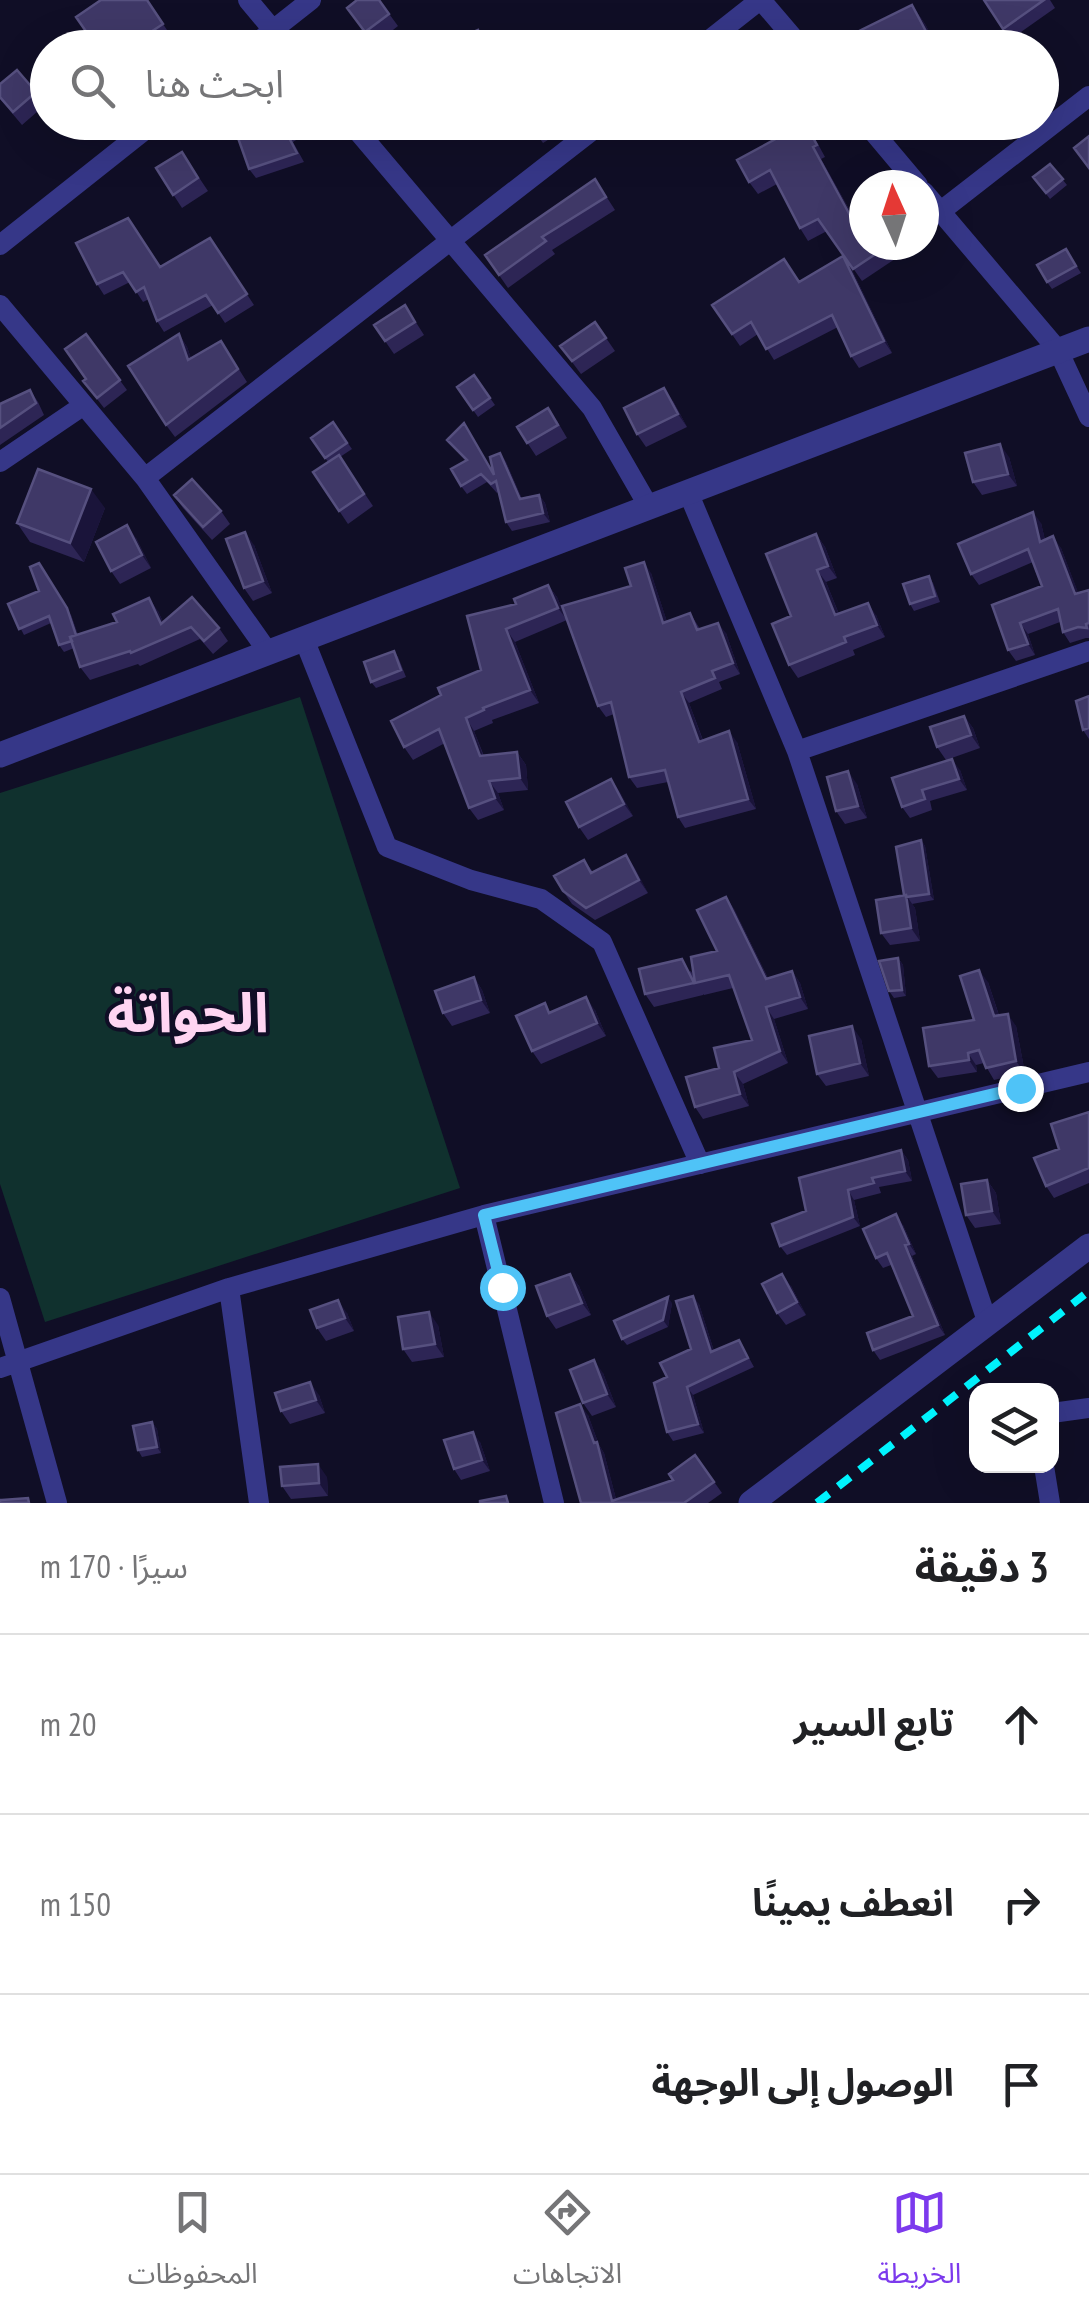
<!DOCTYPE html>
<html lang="ar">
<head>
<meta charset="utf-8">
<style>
  body { margin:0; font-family:"PT Sans Narrow","Noto Sans Arabic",sans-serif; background:#f6f6f6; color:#202124; direction:rtl }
  .controls { position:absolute; right:30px; bottom:30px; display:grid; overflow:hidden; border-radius:20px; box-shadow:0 10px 40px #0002 }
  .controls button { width:90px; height:90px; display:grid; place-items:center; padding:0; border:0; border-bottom:2px solid #e0e0e0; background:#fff; color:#202124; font:50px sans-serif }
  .compass { position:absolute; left:849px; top:170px; width:90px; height:90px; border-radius:50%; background:#fff; box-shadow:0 10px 40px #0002; rotate:357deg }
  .stop { position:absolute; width:30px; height:30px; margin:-22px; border:8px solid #4fc3f7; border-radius:50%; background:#fff }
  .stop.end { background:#4fc3f7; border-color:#fff; box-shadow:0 2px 10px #0008 }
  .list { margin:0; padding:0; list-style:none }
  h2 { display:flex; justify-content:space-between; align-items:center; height:130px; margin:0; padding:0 40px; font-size:42px }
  h2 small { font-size:32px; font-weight:400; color:#757577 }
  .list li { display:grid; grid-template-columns:65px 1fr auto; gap:30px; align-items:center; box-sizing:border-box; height:180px; padding:0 40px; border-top:2px solid #e0e0e0 }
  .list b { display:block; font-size:38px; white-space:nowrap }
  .list em { font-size:32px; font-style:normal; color:#757577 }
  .icon { flex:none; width:55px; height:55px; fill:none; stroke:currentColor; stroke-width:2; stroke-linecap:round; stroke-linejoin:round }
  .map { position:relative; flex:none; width:1089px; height:1503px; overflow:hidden; direction:ltr }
  .search { position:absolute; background:#fff; box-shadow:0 10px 40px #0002; left:30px; right:30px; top:30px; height:110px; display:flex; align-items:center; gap:25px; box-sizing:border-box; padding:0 35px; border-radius:55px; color:#757577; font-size:38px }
  .sheet { height:670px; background:#fff }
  nav { display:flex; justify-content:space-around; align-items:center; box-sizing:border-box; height:140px; border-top:2px solid #e0e0e0; background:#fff; font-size:28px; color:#757577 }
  nav a { display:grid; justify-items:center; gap:5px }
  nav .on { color:#7c3aed }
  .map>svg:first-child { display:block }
  .green { fill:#10312e }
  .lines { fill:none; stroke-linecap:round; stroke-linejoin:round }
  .minor { stroke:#363788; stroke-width:20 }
  .tertiary { stroke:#363788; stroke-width:25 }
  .rail { stroke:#00f3fe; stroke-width:8; stroke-dasharray:15 12; stroke-linecap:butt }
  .wall { fill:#2d2555 }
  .shaded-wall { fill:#1a143a }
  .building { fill:#3f3867; stroke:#56507f; stroke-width:2.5 }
  .route { stroke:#4fc3f7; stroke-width:12 }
  .labels { text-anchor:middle; stroke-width:8; stroke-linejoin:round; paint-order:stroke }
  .town-label { font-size:55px; font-weight:bold; fill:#ffd5f2; stroke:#100e26 }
</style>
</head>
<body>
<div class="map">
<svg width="1089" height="1503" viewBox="0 0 1089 1503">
  <rect width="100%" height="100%" fill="#100e26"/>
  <path class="green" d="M300,697L460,1188L45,1322L0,1184V793Z"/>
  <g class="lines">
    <path class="minor" d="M248,0L288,48
      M761,0L802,48
      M250,48L311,0
      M699,48L760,0
      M350,122L592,408L649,507
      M865,122L918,185
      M924,192L1058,350L1089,417
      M941,211L1089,96
      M0,245L155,122
      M0,305L145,478L268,652
      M0,462L84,405
      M145,478L603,122
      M688,492L797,751L988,1324
      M304,639L387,847L471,880L541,899L602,942L700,1164
      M797,751L1089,651
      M484,1215L554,1503
      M229,1288L259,1503
      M0,1298L57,1503
      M0,1368L229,1288L484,1215L1089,1072
      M1052,1413L1089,1408
      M1044,1466L1050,1503"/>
    <path class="tertiary" d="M0,755L1089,339
      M751,1503L1089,1246"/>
    <path class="rail" d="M817,1503L1089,1291"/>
  </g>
  <path class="wall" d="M147,0L169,33L147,48H110L108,43L101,48H97L76,17Z
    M379,0L398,26L374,45L347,8Z
    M984,0H1050L1055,8L1011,39Z
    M912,5L925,24L938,48H858Z
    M0,84L36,92L45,105L22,125L0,99Z
    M261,122H299L307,133L293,142L304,162L256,178L249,169Z
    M553,122L559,133L543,143L538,136Z
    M970,122H991L977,132Z
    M813,135L825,157L821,159L854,218L864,245H898L904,253L862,281L827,231L808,241L800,228L777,184L758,194L749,182Z
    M182,152L208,191L182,208L156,168Z
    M1050,164L1067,185L1050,199L1033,177Z
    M595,179L615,210L552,250L555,254L508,288L485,255Z
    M210,238L254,305L225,323L213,305L164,332L157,321L149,299L143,302L130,282L104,295L97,284L76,243L161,267Z
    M1066,249L1081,273L1052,289L1047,282Z
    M843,256L851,268L892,353L859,368L851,356L838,327L774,360L758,334L740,346L712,305L799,282Z
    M405,305L424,335L394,354L374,325Z
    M595,322L615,351L581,374L560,346Z
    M86,334L127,390L104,408L83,381L86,379Z
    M179,334L187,347L191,358L221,341L247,382L175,437L166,425Z
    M474,375L495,405L478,417L457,387Z
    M30,390L38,402L44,415L0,445V404Z
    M673,401L687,427L646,447L637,434Z
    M557,421L567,438L536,456L517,427Z
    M333,422L352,449L340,457L373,506L348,524L313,472L328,462L311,438Z
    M464,423L493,472L500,453L506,462L522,499L539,495L545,503L550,522L512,531L506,522L498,492L497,493L487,482L467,494L461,486L466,461L447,440Z
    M1009,457L1017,486L982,495L973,482Z
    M174,495L221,511L230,524L212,540L183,508Z
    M105,508L84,562L30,542L17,523Z
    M1041,523L1045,540L1061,548L1078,593L1089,590V638H1086L1070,643L1063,632L1060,622L1028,634L1035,655L1016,661L1008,650L992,605L1042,586L1033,562L979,585L971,574Z
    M816,534L825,547L837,578L826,582L839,614L876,615L885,637L853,650L855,655L798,678L789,665L791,616Z
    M136,538L151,568L120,584L111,571Z
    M254,545L272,593L253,601L244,588Z
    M651,573L667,622L690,613L700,629L726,633L740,674L719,682L722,689L689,703L703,740L737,742L756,809L685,828L678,817L668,782L637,788L629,777L614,714L606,717L598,706L567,620L515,642L539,703L492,720L493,723L474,731L484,756L517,752L526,765L528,790L498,793L504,810L478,820L469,808L445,743L413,760L404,747L441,695L481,670L516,604L548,585L557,597L565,616L631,586Z
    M929,576L933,583L940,602L914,611L910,604Z
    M8,604L71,615L78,635L158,611L163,622L219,628L228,641L213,654L200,639L140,666L138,664L90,680L80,667L74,648L64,652L59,645L51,623L24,635Z
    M394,651L398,657L406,677L376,688L371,682Z
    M1089,696V739L1083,730Z
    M964,716L973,728L980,748L946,760L937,747Z
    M960,770L967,790L930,801L932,810L910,818L902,807L892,778Z
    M611,779L633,816L588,840L579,827Z
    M857,784L867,818L845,824L836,811Z
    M921,840L925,846L934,900L912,904L915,908L920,941L890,945L881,933L904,895Z
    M626,855L648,893L595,920L572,904L563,891L584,860L593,872Z
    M726,897L734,909L768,978L792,971L800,983L808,1009L774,1019L788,1063L743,1084L749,1106L703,1119L695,1107L719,1068L752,1040L733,988L704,995L703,994V995L654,1007L645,994L691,971L695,979L717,951Z
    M898,958L903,965L906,996L894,998L889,991Z
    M474,977L482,990L490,1013L452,1026L443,1013Z
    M988,982L999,1015L1016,1026L1025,1073L994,1080L984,1063L976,1065L977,1072L938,1078L929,1066L974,1020Z
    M595,1010L606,1036L541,1064L532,1051L551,1012Z
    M861,1039L869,1076L826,1086L817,1074Z
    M1089,1112V1183L1054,1198L1046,1186L1059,1149Z
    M901,1150L908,1160L912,1181L879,1187L881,1193L854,1200L860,1226L787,1255L780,1246L806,1211Z
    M987,1180L996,1193L1001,1224L975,1228L966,1215Z
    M903,1225L916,1254L912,1256L945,1335L880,1360L873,1350L913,1316L891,1265L883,1268L876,1258Z
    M570,1274L579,1286L591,1315L556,1329L547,1316Z
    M791,1286L806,1315L786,1325L777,1313Z
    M672,1303L668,1327L627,1345L622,1339Z
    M699,1304L714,1351L739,1340L754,1367L693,1395L704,1433L673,1441L667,1432V1377L691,1349Z
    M347,1313L354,1331L326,1341L317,1328Z
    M438,1325L444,1357L412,1362L403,1349Z
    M603,1373L616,1407L592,1416L583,1403Z
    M319,1395L325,1413L290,1424L281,1411Z
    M588,1415L599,1445L604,1453L616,1499L673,1480L695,1455L722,1493L708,1503H581Z
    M152,1422L157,1429L161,1453L142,1457L138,1450Z
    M480,1442L490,1471L461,1480L454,1469Z
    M327,1477L328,1496L291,1499L282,1486Z"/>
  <path class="shaded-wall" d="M912,5L925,24L938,48H936L931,41Z
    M413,122H422L412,136L407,129Z
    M813,147L821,159L861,231L852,219Z
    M843,256L851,268L892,353L884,341Z
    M179,334L187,347L196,372L188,360Z
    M664,388L673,401L687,427L678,414Z
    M1000,444L1009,457L1017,486L1008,474Z
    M500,453L506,462L526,508L520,499Z
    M91,489L105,508L84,562L70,543Z
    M539,495L545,503L550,522L543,513Z
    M1033,512L1041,523L1048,553L1040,542Z
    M127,525L136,538L151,568L142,555Z
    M245,532L254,545L272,593L263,581Z
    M816,534L825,547L837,578L828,566Z
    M1053,536L1061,548L1083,605L1075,594Z
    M644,562L651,573L671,634L663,623Z
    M39,563L71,615L82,645L78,639Z
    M817,570L826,582L844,627L835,615Z
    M548,585L557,597L567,620L558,608Z
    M149,598L158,611L170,637L161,624Z
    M868,603L876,615L885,637L877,625Z
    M718,623L726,633L740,674L733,663Z
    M1020,623L1028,634L1035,655L1028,644Z
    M506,629L515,642L539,703L530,690Z
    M681,692L689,703L707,752L699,742Z
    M964,716L973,728L980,748L971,735Z
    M466,718L474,731L488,769L480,756Z
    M729,731L737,742L756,809L748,799Z
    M517,752L526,765L528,790L520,778Z
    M952,759L960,770L967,790L959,779Z
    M848,771L857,784L867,818L858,806Z
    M611,779L620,792L633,816L624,804Z
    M489,781L498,793L504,810L495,798Z
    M921,840L925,846L934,900L929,894Z
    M626,855L635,868L648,893L639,880Z
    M906,895L915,908L920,941L911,928Z
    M726,897L734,909L774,991L766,979Z
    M898,958L903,965L906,996L902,990Z
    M979,970L988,982L1003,1028L994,1016Z
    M792,971L800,983L808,1009L800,997Z
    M474,977L482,990L490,1013L481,1000Z
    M586,997L595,1010L606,1036L597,1023Z
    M766,1007L774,1019L788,1063L780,1051Z
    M1008,1014L1016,1026L1025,1073L1016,1061Z
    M852,1026L861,1039L869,1076L860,1063Z
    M968,1053L976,1065L977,1072L969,1060Z
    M734,1072L743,1084L749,1106L740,1094Z
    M901,1150L908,1160L912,1181L905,1171Z
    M987,1180L996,1193L1001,1224L992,1211Z
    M848,1190L854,1200L860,1226L853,1217Z
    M896,1214L903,1225L916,1254L909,1244Z
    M905,1245L912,1256L945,1335L938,1325Z
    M570,1274L579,1286L591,1315L582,1303Z
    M782,1274L791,1286L806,1315L797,1302Z
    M693,1296L699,1304L717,1361L711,1352Z
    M668,1297L672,1303L668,1327L663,1320Z
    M338,1300L347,1313L354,1331L345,1318Z
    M429,1312L438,1325L444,1357L435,1344Z
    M594,1360L603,1373L616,1407L607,1394Z
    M310,1382L319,1395L325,1413L316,1400Z
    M687,1387L693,1395L704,1433L698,1424Z
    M580,1404L588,1415L599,1445L604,1453L617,1503H613Z
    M152,1422L157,1429L161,1453L157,1447Z
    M473,1432L480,1442L490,1471L482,1460Z
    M318,1464L327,1477L328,1496L319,1483Z"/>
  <path class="building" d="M101,0H147L163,24L131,45L132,48H110L103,33L92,40L76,17Z
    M357,0H379L389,14L365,32L347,8Z
    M984,0H1044L1003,29Z
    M912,5L931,41L917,48H858L851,35Z
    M478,30L486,48H458L454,41Z
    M17,70L36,92L13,112L0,97V84Z
    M261,122H299L300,124L286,132L297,153L249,169L237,135Z
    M399,122H413L407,129Z
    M530,122H552L555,127L538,136Z
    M805,123L817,145L813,147L852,219L864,211V245H889L853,269L818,219L800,228L770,170L749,182L737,160Z
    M1089,136V168L1074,148Z
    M182,152L198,178L173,195L156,168Z
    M1050,164L1063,179L1046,193L1033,177Z
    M595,179L606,197L542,237L546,241L499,275L485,255Z
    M128,218L160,267L210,238L247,294L218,313L206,295L157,321L144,287L136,292L123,272L97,284L76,243Z
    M1066,249L1076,266L1047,282L1037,265Z
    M843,256L884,341L851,356L832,315L766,349L751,322L732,334L712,305L784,259L799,282Z
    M405,305L415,322L385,341L374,325Z
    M595,322L606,338L572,361L560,346Z
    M86,334L120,380L97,398L83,381L86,379L65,349Z
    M179,334L188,360L221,341L238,369L166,425L128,366Z
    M474,375L490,398L473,410L457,387Z
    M664,388L678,414L637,434L624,408Z
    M30,390L36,403L0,428V404Z
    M548,408L558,425L527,443L517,427Z
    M333,422L347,443L325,458L311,438Z
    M464,423L494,475L490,457L500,453L520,499L539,495L543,513L506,522L496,481L491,484L481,474L461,486L451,469L467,460L447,440Z
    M1000,444L1008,474L973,482L965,453Z
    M339,455L364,494L339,511L313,472Z
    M38,469L91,489L70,543L17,523Z
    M192,479L221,511L203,527L174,495Z
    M1033,512L1040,542L1053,536L1075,594L1089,590V623L1086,624L1087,628L1078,627L1063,632L1058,609L1020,623L1028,644L1008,650L992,605L1042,586L1028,549L971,574L958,544Z
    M127,525L142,555L111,571L96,542Z
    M245,532L263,581L244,588L226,539Z
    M816,534L828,566L817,570L835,615L868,603L877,625L844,637L846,642L789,665L772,624L791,616L766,554Z
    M644,562L663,623L690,613L697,630L718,623L733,663L712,671L715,678L681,692L699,742L729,731L748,799L678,817L665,770L629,777L611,702L598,706L562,606L631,586L625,568Z
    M39,563L67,608L76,635L70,637L72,641L59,645L49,616L19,629L8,604L39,591L30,567Z
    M929,576L935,596L910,604L903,584Z
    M548,585L558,608L506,629L530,690L483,708L484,710L466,718L480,756L517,752L520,778L489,781L495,798L469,808L439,729L404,747L391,721L441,695L438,688L481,670L467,616L516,604L514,599Z
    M192,597L219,628L204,641L191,627L131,653L130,651L80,667L70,637L117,622L113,614L149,598L161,624Z
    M394,651L401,670L371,682L364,662Z
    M1089,696V728L1083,730L1076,701Z
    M964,716L971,735L937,747L930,727Z
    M952,759L959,779L922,790L925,799L902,807L892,778Z
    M848,771L858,806L836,811L827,777Z
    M611,779L624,804L579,827L566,802Z
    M921,840L929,894L906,897V895H904L896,847Z
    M626,855L639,880L586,908L563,891L554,876L584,860L591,873Z
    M906,895L911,928L881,933L876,900Z
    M726,897L766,979L792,971L800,997L766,1007L780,1051L734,1072L740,1094L695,1107L686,1077L719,1068L714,1048L752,1040L729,975L695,983L691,957L717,951L697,910Z
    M898,958L902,990L889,991L879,961Z
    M682,959L694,983L645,994L639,969Z
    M979,970L994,1016L1008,1014L1016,1061L986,1068L979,1050L968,1053L969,1060L929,1066L923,1028L974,1020L960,976Z
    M474,977L481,1000L443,1013L435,991Z
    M586,997L597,1023L532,1051L516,1016L545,1003L549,1013Z
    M852,1026L860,1063L817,1074L809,1036Z
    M1089,1112V1168L1046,1186L1034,1158L1059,1149L1051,1124Z
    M901,1150L905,1171L872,1178L874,1183L848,1190L853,1217L780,1246L772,1224L806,1211L799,1178Z
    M987,1180L992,1211L966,1215L961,1184Z
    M896,1214L909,1244L905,1245L938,1325L873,1350L867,1333L913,1316L887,1253L876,1258L863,1229Z
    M570,1274L582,1303L547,1316L536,1286Z
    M782,1274L797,1302L777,1313L762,1284Z
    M693,1296L711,1352L739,1340L748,1358L687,1387L698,1424L667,1432L654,1383L667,1377L660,1363L691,1349L676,1301Z
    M668,1297L663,1320L622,1339L614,1321Z
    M338,1300L345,1318L317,1328L310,1310Z
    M429,1312L435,1344L403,1349L398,1317Z
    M594,1360L607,1394L583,1403L570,1370Z
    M310,1382L316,1400L281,1411L275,1393Z
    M580,1404L594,1443L597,1442L612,1501L673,1480L669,1474L695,1455L714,1482L684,1503H581L556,1413Z
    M152,1422L157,1447L138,1450L133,1426Z
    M473,1432L482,1460L454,1469L444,1440Z
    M318,1464L319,1483L282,1486L280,1467Z
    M506,1496L508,1503H480V1501Z
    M28,1498L29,1503H0V1500H2Z"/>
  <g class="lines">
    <path class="route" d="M502,1287L484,1215L1020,1088"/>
  </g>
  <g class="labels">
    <g class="town-label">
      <text x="188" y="1032">الحواتة</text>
    </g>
  </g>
</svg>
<div class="controls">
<button><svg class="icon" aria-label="layers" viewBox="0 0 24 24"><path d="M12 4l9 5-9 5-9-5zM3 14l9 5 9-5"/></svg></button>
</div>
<svg class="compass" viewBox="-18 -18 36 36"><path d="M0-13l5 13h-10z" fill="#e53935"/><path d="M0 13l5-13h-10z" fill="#757577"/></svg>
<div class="stop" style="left:502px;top:1287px"></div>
<div class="stop end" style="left:1020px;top:1088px"></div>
<div class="search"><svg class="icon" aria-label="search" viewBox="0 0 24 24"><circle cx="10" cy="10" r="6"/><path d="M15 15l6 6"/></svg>ابحث هنا</div>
</div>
<section class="sheet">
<h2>3 دقيقة<small>سيرًا · 170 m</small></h2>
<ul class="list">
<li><svg class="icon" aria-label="ahead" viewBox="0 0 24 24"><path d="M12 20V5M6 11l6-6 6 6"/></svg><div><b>تابع السير</b></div><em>20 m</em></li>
<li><svg class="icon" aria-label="right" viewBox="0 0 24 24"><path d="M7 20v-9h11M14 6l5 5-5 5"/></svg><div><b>انعطف يمينًا</b></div><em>150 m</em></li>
<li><svg class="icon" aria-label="arrive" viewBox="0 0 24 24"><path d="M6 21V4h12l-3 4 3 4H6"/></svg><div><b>الوصول إلى الوجهة</b></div></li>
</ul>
</section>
<nav>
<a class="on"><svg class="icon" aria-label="map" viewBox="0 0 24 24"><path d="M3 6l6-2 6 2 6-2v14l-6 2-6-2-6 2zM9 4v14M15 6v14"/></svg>الخريطة</a>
<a><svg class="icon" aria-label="directions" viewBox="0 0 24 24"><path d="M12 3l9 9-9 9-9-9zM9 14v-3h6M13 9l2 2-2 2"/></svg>الاتجاهات</a>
<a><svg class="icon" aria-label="saved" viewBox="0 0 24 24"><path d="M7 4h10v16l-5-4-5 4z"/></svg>المحفوظات</a>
</nav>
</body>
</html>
